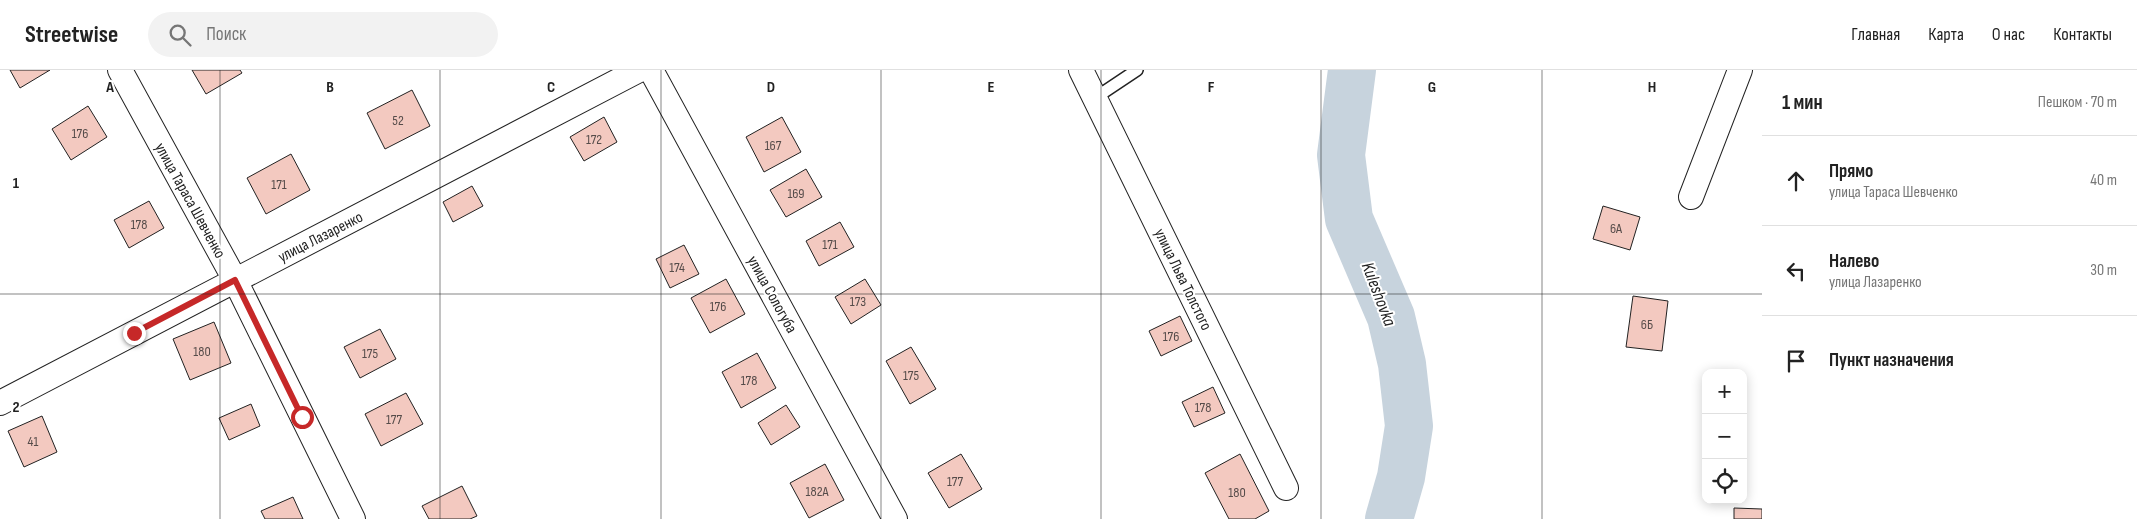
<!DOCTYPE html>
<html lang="ru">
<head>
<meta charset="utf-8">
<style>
  body { margin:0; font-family:"Sofia Sans Condensed",sans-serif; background:#f2f2f2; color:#222 }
  .controls { position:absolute; right:15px; bottom:15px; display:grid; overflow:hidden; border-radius:10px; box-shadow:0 2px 12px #0003 }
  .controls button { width:45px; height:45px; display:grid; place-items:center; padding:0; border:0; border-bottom:1px solid #e0e0e0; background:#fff; color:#222; font:25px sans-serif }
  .stop { position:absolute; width:15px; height:15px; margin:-11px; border:4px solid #c62828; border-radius:50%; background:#fff }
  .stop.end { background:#c62828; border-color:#fff; box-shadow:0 1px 5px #0008 }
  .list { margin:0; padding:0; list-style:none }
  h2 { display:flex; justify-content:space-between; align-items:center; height:65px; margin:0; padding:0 20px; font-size:21px }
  h2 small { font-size:16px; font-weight:400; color:#767676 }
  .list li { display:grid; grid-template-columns:32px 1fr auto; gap:15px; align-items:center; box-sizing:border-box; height:90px; padding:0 20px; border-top:1px solid #e0e0e0 }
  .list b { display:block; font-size:19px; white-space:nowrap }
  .list p { margin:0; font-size:16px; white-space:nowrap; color:#767676 }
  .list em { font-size:16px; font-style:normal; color:#767676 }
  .icon { flex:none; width:28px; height:28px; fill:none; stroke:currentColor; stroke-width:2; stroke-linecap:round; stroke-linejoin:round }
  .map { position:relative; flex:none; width:1762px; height:449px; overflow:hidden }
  header { display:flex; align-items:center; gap:30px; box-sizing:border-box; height:70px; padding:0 25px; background:#fff; border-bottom:1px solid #e0e0e0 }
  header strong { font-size:24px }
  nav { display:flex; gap:28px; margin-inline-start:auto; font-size:18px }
  .search { width:350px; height:45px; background:#f2f2f2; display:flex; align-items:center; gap:12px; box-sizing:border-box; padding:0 18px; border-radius:28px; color:#767676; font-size:19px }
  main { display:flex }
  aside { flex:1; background:#fff }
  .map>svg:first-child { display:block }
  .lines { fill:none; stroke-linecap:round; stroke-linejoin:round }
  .river { stroke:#c7d3dd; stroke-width:48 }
  .building { fill:#f3c9c0; stroke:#222 }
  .lane-casing { stroke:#222; stroke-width:14 }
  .street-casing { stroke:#222; stroke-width:26 }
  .lane { stroke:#fff; stroke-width:11 }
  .street { stroke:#fff; stroke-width:24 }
  .route { stroke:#c62828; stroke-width:6 }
  .grid { fill:none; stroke:#222; stroke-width:1; stroke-opacity:0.55 }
  .labels { text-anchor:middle; stroke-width:4; stroke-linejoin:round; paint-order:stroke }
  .number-label { font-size:14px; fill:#564c4a }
  .street-label { font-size:16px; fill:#222; stroke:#fff }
  .water-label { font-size:18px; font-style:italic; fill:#222; stroke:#fff }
  .grid-label { font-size:16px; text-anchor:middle; font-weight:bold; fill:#222; stroke:#fff; stroke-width:4; stroke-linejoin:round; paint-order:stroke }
</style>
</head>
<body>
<header>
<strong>Streetwise</strong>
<div class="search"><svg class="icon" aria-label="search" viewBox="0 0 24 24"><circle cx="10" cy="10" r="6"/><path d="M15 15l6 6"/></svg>Поиск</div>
<nav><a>Главная</a><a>Карта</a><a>О нас</a><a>Контакты</a></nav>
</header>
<main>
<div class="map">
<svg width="1762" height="449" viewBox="0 0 1762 449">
  <rect width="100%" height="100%" fill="#fff"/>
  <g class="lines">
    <path class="river" d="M1352,0L1341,85L1349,149L1391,247L1402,294L1409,356L1401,407L1389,449"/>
  </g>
  <path class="building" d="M10,0H50L20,18Z
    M192,0H240L242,3L206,24Z
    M412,20L430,56L385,79L367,43Z
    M88,36L107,67L71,90L52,59Z
    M604,47L617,72L584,91L570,67Z
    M782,47L801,82L764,102L746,67Z
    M291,84L310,120L266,144L247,108Z
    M806,99L822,127L786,147L770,120Z
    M472,116L483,136L453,152L443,132Z
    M149,131L164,158L129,178L114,150Z
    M1603,136L1640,147L1630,180L1593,169Z
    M840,152L854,177L819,196L806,171Z
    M684,175L699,204L670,218L656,189Z
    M726,209L745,244L710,263L691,228Z
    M865,209L881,235L851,254L835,227Z
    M1633,226L1668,231L1662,281L1626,277Z
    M1180,246L1192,271L1161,286L1149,261Z
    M214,252L231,293L190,310L173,269Z
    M380,259L396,289L360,308L344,277Z
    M911,277L936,319L910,334L886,291Z
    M757,283L776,318L741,338L722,302Z
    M1213,317L1225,343L1194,357L1182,332Z
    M406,323L423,354L381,376L365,344Z
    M251,334L260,356L229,370L219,348Z
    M786,335L800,357L771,375L758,353Z
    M42,346L57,382L24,397L8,361Z
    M961,384L982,419L949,438L928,403Z
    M1240,384L1269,441L1255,449H1229L1205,403Z
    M825,394L844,430L809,448L790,413Z
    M462,416L477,446L470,449H429L422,436Z
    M293,427L303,449H265L261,441Z
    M1734,438L1762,439V449H1734Z"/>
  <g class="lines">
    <g class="lane-casing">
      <path id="lane" d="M1095,28L1137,0"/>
    </g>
    <g class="street-casing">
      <path id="street" d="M120,0L235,210L353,449
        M651,0L895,449
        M1081,0L1286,418
        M1691,127L1740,0
        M0,333L639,0"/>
    </g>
    <use href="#lane" class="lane"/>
    <use href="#street" class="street"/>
  </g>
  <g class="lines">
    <path class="route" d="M134,263L235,210L302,347"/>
  </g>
  <path class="grid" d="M220,0V449M440,0V449M661,0V449M881,0V449M1101,0V449M1321,0V449M1542,0V449M0,224H1762"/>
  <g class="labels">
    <g class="number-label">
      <text x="398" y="55">52</text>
      <text x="80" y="68">176</text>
      <text x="594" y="74">172</text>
      <text x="773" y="80">167</text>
      <text x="279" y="119">171</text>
      <text x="796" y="128">169</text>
      <text x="139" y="159">178</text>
      <text x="1616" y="163">6А</text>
      <text x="830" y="179">171</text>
      <text x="677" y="202">174</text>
      <text x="858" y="236">173</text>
      <text x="718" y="241">176</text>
      <text x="1647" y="259">6Б</text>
      <text x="1171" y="271">176</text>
      <text x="202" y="286">180</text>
      <text x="370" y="288">175</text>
      <text x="911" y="310">175</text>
      <text x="749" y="315">178</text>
      <text x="1203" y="342">178</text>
      <text x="394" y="354">177</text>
      <text x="33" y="376">41</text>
      <text x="955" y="416">177</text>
      <text x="817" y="426">182А</text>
      <text x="1237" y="427">180</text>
    </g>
    <g class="street-label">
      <text transform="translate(191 130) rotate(61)" y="6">улица Тараса Шевченко</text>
      <text transform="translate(320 166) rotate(-27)" y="6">улица Лазаренко</text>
      <text transform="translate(1184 209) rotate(64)" y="6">улица Льва Толстого</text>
      <text transform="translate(773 224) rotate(61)" y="6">улица Сологуба</text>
    </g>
    <g class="water-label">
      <text transform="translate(1379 224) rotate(69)" y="6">Kuleshovka</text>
    </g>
  </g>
  <g class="grid-label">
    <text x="110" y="22">A</text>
    <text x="330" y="22">B</text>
    <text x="551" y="22">C</text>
    <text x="771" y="22">D</text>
    <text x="991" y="22">E</text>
    <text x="1211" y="22">F</text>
    <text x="1432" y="22">G</text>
    <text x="1652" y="22">H</text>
    <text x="16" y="118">1</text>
    <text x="16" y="342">2</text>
  </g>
</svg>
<div class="controls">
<button>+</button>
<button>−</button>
<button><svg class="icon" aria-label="locate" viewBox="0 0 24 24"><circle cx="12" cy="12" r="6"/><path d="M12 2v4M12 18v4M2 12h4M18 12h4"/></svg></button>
</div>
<div class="stop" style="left:302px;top:347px"></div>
<div class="stop end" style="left:134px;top:263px"></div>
</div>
<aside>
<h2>1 мин<small>Пешком · 70 m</small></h2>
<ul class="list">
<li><svg class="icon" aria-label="ahead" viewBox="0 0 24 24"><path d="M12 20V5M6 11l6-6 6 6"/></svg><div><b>Прямо</b><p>улица Тараса Шевченко</p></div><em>40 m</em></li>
<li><svg class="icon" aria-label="left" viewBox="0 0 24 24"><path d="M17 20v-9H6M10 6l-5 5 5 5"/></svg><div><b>Налево</b><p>улица Лазаренко</p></div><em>30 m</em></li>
<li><svg class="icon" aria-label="arrive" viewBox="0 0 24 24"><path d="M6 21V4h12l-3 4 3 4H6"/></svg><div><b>Пункт назначения</b></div></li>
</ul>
</aside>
</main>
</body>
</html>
